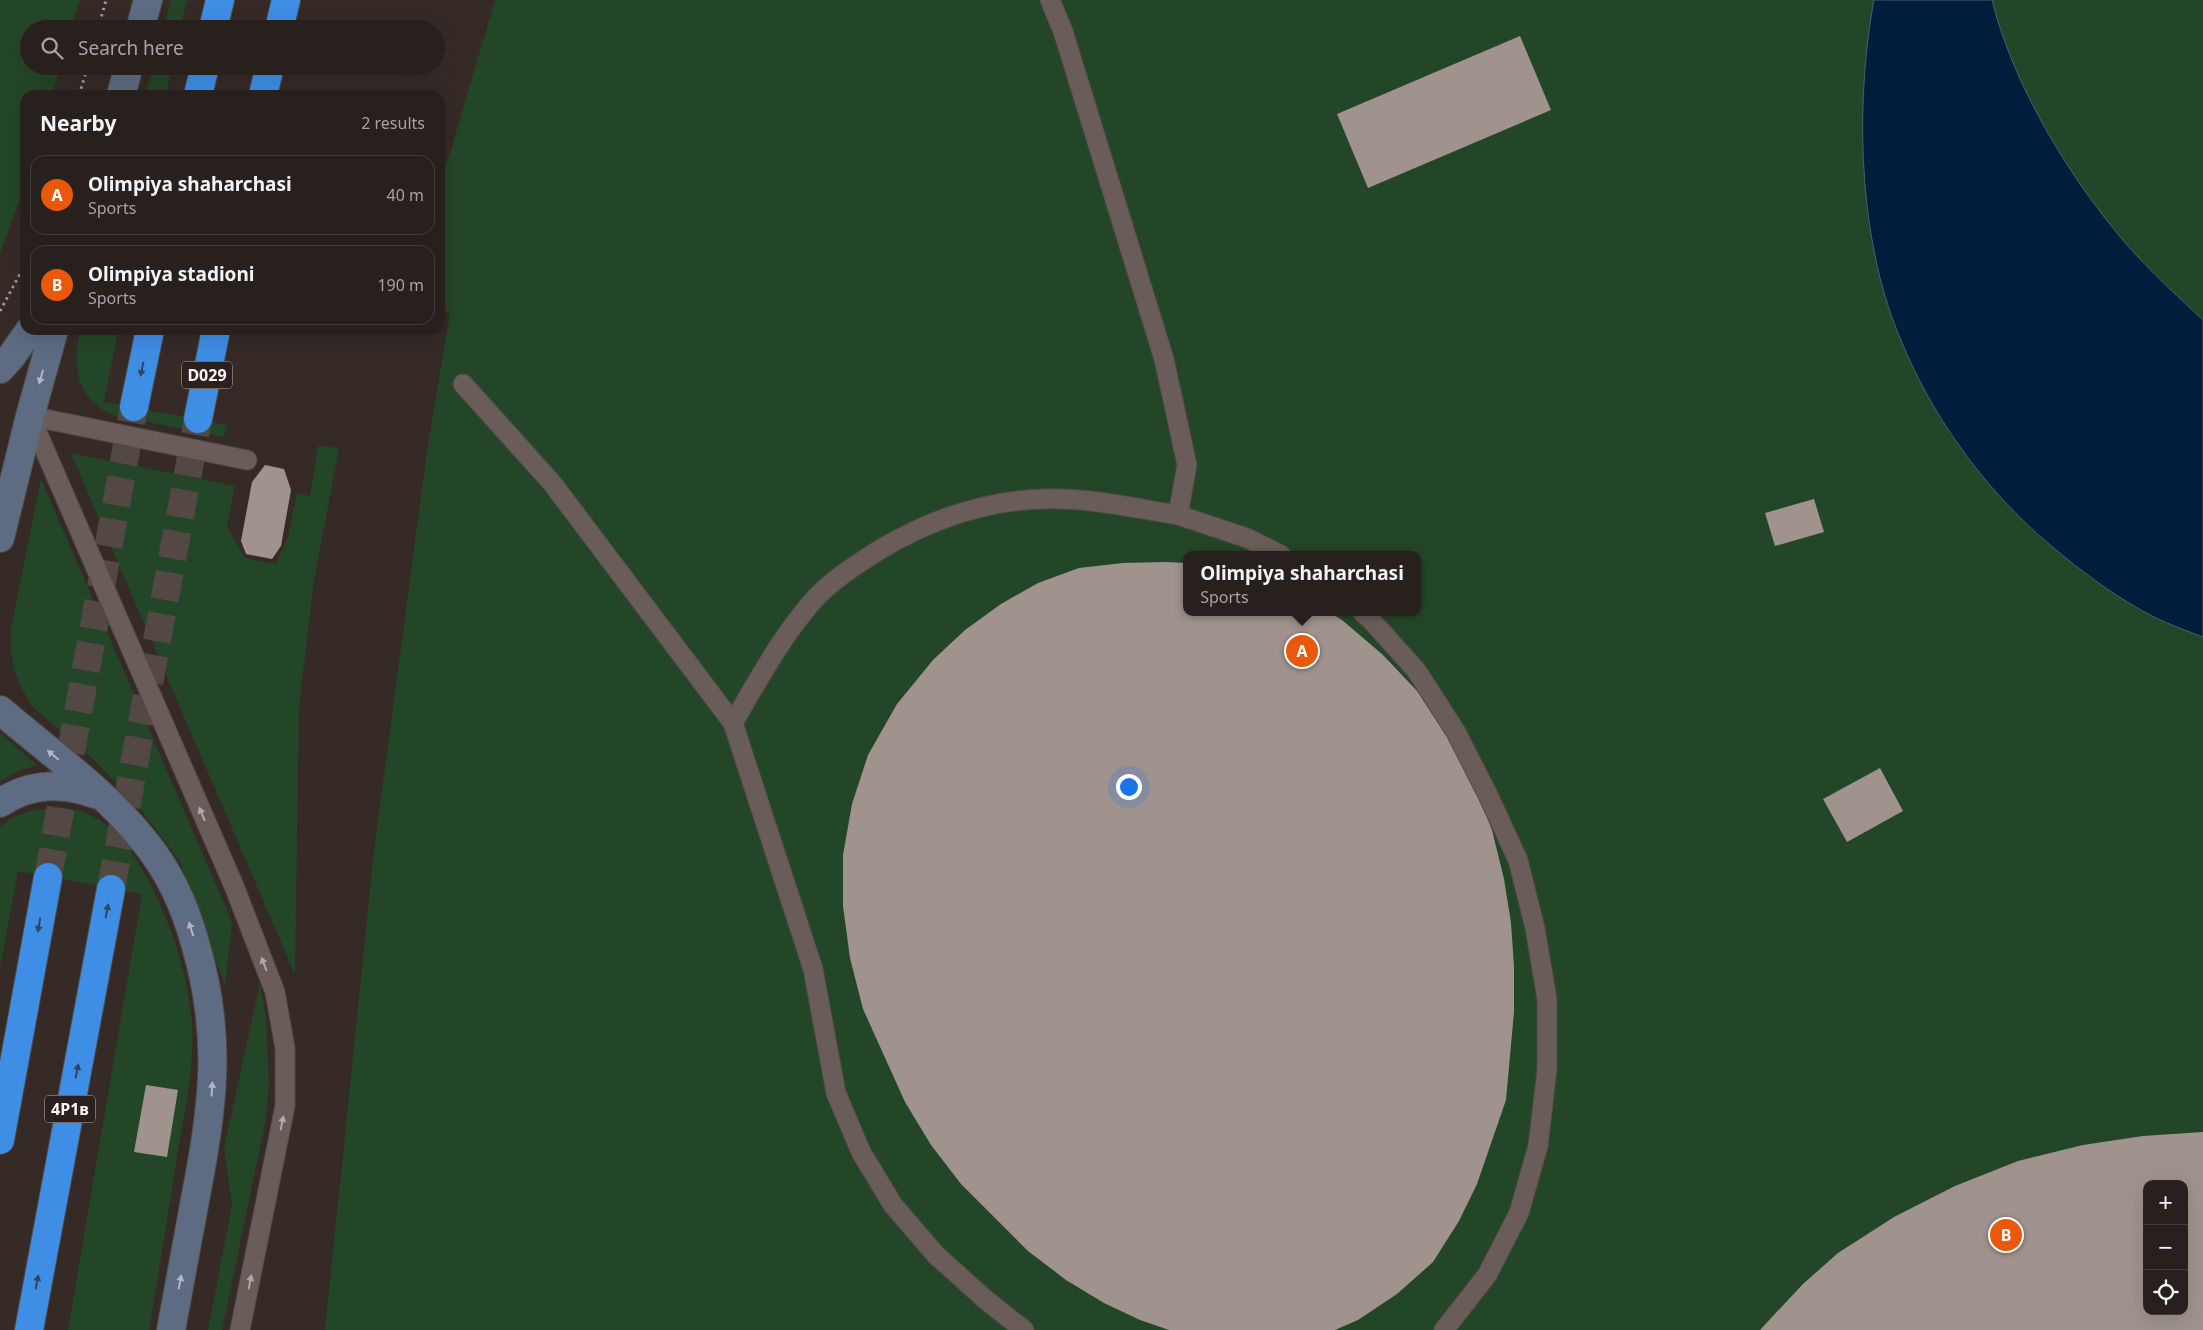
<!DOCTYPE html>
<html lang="en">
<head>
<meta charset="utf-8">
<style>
  body { margin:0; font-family:"Noto Sans",sans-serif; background:#302825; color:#f1f3f6 }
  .controls { position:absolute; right:15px; bottom:15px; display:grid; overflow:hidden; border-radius:10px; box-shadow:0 5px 20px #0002 }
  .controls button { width:45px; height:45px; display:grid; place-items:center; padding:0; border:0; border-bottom:1px solid #443e3b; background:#28201c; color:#f1f3f6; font:25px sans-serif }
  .you { position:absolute; left:1128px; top:786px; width:18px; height:18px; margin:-12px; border:4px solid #fff; border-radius:50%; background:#1a73e8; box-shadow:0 0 0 8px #1a73e833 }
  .badge { display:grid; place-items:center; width:32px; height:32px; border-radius:50%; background:#ea580c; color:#fff; font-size:16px; font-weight:700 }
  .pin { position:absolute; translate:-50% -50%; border:2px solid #fff; box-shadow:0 1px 5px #0006 }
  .popup { position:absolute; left:1183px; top:551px; width:238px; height:65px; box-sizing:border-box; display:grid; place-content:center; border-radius:10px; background:#28201c; filter:drop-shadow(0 1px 4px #0005); font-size:16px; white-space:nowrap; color:#a5a3a3 }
  .popup b { font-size:19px; color:#f1f3f6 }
  .popup::after { content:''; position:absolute; left:50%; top:100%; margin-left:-10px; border:10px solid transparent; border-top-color:#28201c }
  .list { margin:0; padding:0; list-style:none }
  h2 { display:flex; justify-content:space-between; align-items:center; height:65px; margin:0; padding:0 20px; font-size:21px }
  h2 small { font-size:16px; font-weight:400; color:#a5a3a3 }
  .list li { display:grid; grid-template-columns:32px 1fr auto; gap:15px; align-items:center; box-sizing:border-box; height:80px; margin:0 10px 10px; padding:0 10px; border:1px solid #443e3b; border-radius:15px }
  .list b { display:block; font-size:19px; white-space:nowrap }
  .list p { margin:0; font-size:16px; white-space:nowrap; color:#a5a3a3 }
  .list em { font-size:16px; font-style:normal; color:#a5a3a3 }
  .icon { flex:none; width:28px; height:28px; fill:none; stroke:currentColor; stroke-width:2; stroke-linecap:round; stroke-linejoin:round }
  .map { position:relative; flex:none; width:2203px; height:1330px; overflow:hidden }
  .search { position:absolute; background:#28201c; box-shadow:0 5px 20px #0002; left:20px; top:20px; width:425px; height:55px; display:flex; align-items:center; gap:12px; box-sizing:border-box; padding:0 18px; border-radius:28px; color:#a5a3a3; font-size:19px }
  .panel { position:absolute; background:#28201c; box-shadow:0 5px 20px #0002; left:20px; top:90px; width:425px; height:245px; border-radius:15px }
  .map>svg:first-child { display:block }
  .green { fill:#244628; fill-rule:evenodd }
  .water { fill:#001d3b; stroke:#4b5d72 }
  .building { fill:#a0938e; fill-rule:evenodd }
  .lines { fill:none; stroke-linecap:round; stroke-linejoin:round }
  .highway-tunnel { stroke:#534844; stroke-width:28; stroke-dasharray:28 14; stroke-linecap:butt }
  .lane-casing { stroke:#524945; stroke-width:21 }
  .secondary-casing { stroke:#524945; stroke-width:30 }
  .highway-casing { stroke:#524945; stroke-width:30 }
  .path { stroke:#a29895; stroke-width:3; stroke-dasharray:2.5 4; stroke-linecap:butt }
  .lane { stroke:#6a5d59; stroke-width:19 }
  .secondary { stroke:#5d6c83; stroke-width:28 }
  .highway { stroke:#3e8ee6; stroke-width:28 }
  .oneway { fill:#324663 }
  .oneway2 { fill:#b4b6c0 }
  .oneway3 { fill:#b2a8a5 }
  .labels { text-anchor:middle; stroke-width:5; stroke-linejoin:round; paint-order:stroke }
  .shield { fill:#2b201d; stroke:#bdb4b1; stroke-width:1 }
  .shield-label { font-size:16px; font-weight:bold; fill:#fbf3f1 }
</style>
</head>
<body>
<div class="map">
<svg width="2203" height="1330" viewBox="0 0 2203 1330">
  <rect width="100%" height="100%" fill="#352a26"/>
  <path class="green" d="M0,0H80L71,29H29V66H61L52,95H25V185L0,254Z
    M171,0H187L180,29H163Z
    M495,0H2203V1330H325L374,851L427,451L450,314L440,304V187ZM1187,555H1417V612H1187ZM2147,1184H2184V1311H2147Z
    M153,66H172L166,95H145Z
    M80,330H118L104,402L227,425L224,437L113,415C76,399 72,366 80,330Z
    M318,446L339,448L314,581L299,706L295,975L71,453L235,486L227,527L245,558L276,564L288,537L297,493L310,496Z
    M41,479L232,922L225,985L180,862L137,804L91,757L33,707L22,689L14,670L11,650V629Z
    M0,733L37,765L20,770L0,781Z
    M61,807C105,812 127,841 147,878C171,924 187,970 192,1022C195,1065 185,1108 178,1150C169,1210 159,1270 149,1330H68L142,894L18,871L0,968V827C16,811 39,809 61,807Z
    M260,983L266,1017L269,1087L265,1124L222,1330H208L232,1205L224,1148Z"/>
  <path class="water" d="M1874,0H1992C2013,85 2070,179 2127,245C2151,272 2177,296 2203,320V637C2187,631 2171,625 2156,618C2118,599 2082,572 2049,544C1983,488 1930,414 1898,333C1858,235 1855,103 1874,0Z"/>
  <path class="building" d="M1520,36L1551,110L1368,188L1337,114Z
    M265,465L284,469L291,490L281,546L272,559L246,554L241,541L252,482Z
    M1814,499L1824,532L1775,546L1765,513Z
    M1166,562L1187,563V612H1329L1342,620L1383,655L1419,693L1449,737L1474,783L1492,830L1504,879L1511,923L1514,967V1012L1506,1100L1477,1184L1459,1221L1433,1262L1397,1294L1358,1320L1335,1330H1169L1140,1320L1104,1303L1066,1280L1028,1251L961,1184L931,1145L905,1102L863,1009L850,958L843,906V855L852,804L868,755L897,704L933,660L965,630L1001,604L1038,583L1079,568L1123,563Z
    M1880,768L1903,811L1847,842L1823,799Z
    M146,1085L178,1090L167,1157L134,1152Z
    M2203,1132V1330H1760L1803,1284L1838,1253L1894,1217L1955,1186L2018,1161L2083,1145L2143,1136ZM2147,1184H2184V1311H2147Z"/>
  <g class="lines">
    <path class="highway-tunnel" d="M48,877L134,407
      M111,889L198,419"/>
    <g class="lane-casing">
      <path id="lane" d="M463,384L552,483L733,723C757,682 780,639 812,602C830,581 857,564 881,549C930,520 984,501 1042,499C1087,497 1133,508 1178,515L1187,465L1164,359L1063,31L1050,0
        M30,416L234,886L275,992L285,1048V1106L240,1330
        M30,416L247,460
        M1178,515L1247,538L1281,555
        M1362,612L1371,620L1416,670L1456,732L1488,795L1518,860L1535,928L1547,999V1070L1538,1146L1519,1213L1487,1275L1444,1330
        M733,723L813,969L836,1093L861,1152L893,1205L936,1255L986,1300L1024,1330"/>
    </g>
    <g class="secondary-casing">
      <path id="secondary" d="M140,29L148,0
        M121,95L129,66
        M0,369L11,357L30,330
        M0,538L30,416L54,330
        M0,710C49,752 105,791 145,842C169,871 185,907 195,943C223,1037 213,1106 195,1200C187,1243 179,1287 171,1330
        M0,803C30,783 61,782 95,794"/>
    </g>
    <g class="highway-casing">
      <path id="highway" d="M213,29L220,0
        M279,29L286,0
        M198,95L205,66
        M263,95L270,66
        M134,407L150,330
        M198,419L216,330
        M0,1140L48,877
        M29,1330L111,889"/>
    </g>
    <path class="path" d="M98,29L106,0
      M79,95L88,66
      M0,311L20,274L25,259"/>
    <use href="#lane" class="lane"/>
    <use href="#secondary" class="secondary"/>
    <use href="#highway" class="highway"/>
  </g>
  <defs><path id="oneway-solid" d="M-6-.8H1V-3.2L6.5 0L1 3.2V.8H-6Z" transform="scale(1.25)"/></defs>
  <g class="oneway">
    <use href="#oneway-solid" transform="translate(142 369) rotate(102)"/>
    <use href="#oneway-solid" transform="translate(107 911) rotate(-79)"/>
    <use href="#oneway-solid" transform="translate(39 925) rotate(100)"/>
    <use href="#oneway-solid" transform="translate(77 1071) rotate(-79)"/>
    <use href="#oneway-solid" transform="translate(37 1282) rotate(-79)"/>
  </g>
  <g class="oneway2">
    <use href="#oneway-solid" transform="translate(41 377) rotate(106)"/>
    <use href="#oneway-solid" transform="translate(53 755) rotate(-140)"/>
    <use href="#oneway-solid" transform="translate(191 929) rotate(-108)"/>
    <use href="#oneway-solid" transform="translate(212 1089) rotate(-87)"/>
    <use href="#oneway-solid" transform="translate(180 1282) rotate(-79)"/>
  </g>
  <g class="oneway3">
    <use href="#oneway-solid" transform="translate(202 814) rotate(-113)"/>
    <use href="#oneway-solid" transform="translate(264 964) rotate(-111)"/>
    <use href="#oneway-solid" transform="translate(282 1123) rotate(-79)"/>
    <use href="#oneway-solid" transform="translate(250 1282) rotate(-79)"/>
  </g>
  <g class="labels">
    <g class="shield">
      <rect x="182" y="361.5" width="50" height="27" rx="4"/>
      <rect x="45" y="1095.5" width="50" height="27" rx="4"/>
    </g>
    <g class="shield-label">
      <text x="207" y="381">D029</text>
      <text x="70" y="1115">4Р1в</text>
    </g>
  </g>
</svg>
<div class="controls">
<button>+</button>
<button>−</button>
<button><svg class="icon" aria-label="locate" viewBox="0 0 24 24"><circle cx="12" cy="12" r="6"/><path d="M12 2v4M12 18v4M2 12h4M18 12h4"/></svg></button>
</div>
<div class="you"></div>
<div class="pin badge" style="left:1302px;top:651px">A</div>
<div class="popup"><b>Olimpiya shaharchasi</b>Sports</div>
<div class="pin badge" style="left:2006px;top:1235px">B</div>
<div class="search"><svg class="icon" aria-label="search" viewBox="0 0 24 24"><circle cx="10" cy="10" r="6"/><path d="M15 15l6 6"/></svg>Search here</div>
<section class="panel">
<h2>Nearby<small>2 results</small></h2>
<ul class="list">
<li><span class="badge">A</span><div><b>Olimpiya shaharchasi</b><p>Sports</p></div><em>40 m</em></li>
<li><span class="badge">B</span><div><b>Olimpiya stadioni</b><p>Sports</p></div><em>190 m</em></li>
</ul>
</section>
</div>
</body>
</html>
